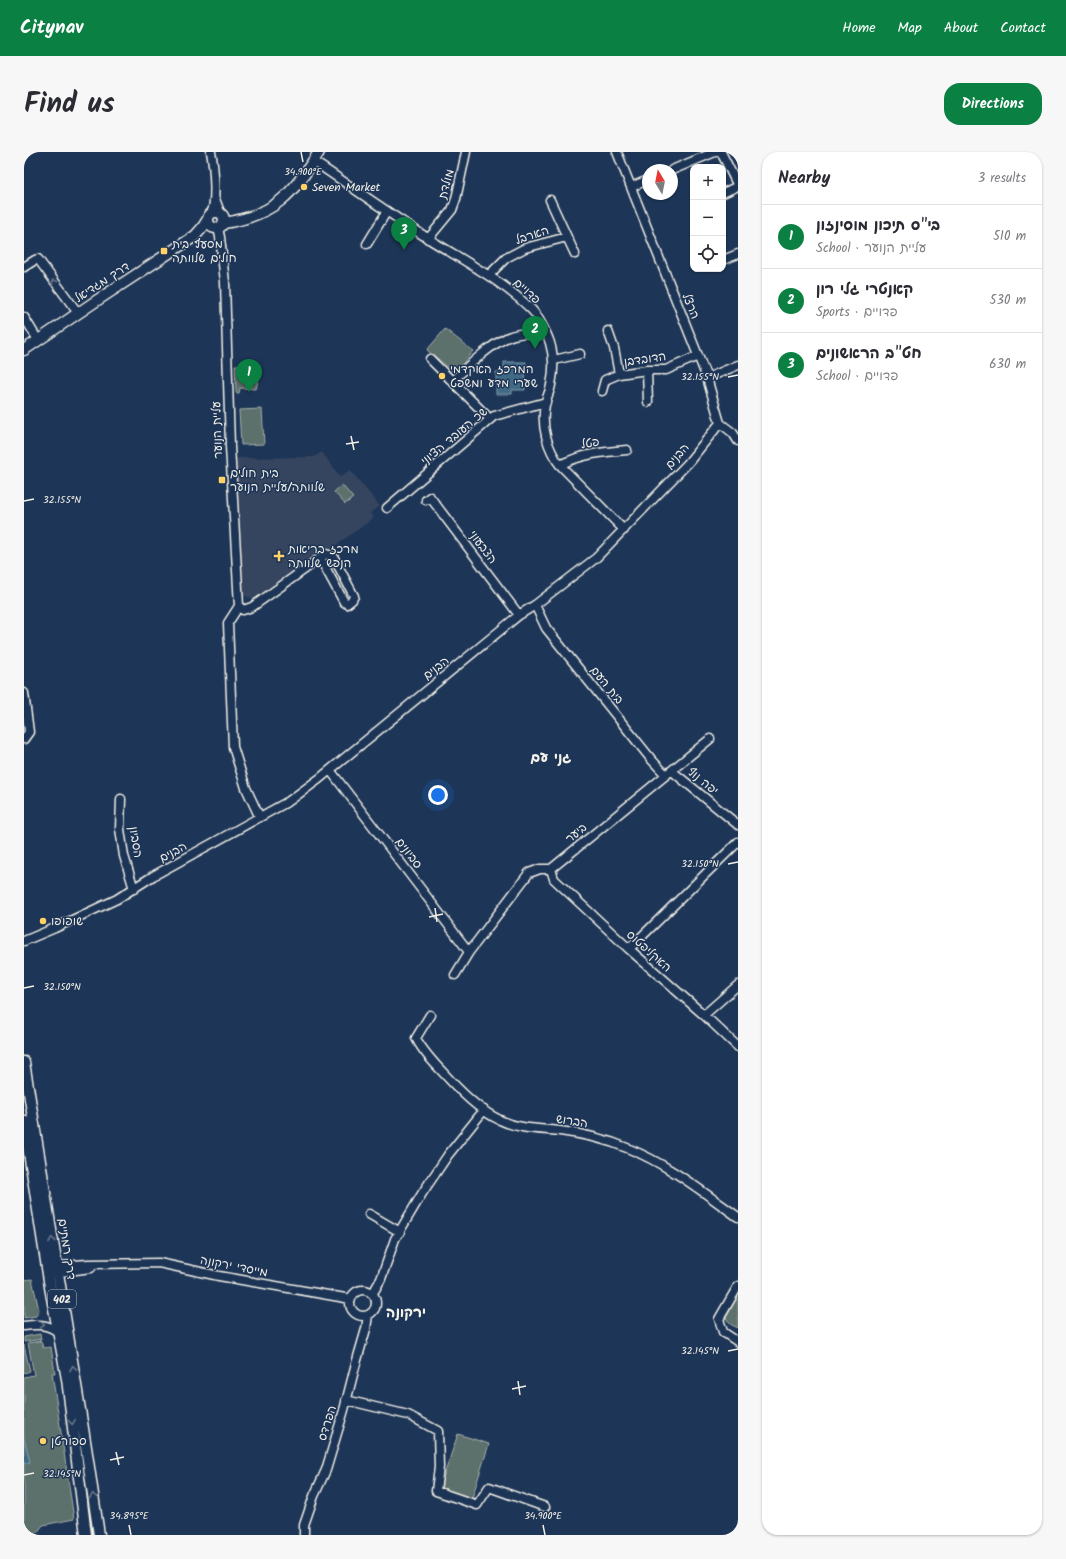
<!DOCTYPE html>
<html lang="en">
<head>
<meta charset="utf-8">
<style>
  body { margin:0; font-family:Kalam,"Playpen Sans Hebrew",sans-serif; background:#f7f7f7; color:#2b2b33 }
  .controls { position:absolute; right:12px; top:12px; display:grid; overflow:hidden; border-radius:8px; box-shadow:0 1px 3px #0004 }
  .controls button { width:36px; height:36px; display:grid; place-items:center; padding:0; border:0; border-bottom:1px solid #e1e1e2; background:#fff; color:#2b2b33; font:20px sans-serif }
  .compass { position:absolute; left:618px; top:12px; width:36px; height:36px; border-radius:50%; background:#fff; box-shadow:0 1px 3px #0004; rotate:350deg }
  .you { position:absolute; left:414px; top:643px; width:14px; height:14px; margin:-10px; border:3px solid #fff; border-radius:50%; background:#1a73e8; box-shadow:0 0 0 6px #1a73e833 }
  .badge { display:grid; place-items:center; width:26px; height:26px; border-radius:50%; background:#0b8043; color:#fff; font-size:13px; font-weight:700 }
  .pin { position:absolute; translate:-50% -33px; filter:drop-shadow(0 1px 2px #0008) }
  .pin::after { content:''; position:absolute; top:21px; width:14px; height:12px; background:inherit; clip-path:polygon(0 0,100% 0,50% 100%) }
  .list { margin:0; padding:0; list-style:none }
  h2 { display:flex; justify-content:space-between; align-items:center; height:52px; margin:0; padding:0 16px; font-size:17px }
  h2 small { font-size:13px; font-weight:400; color:#7c7c81 }
  .list li { display:grid; grid-template-columns:26px 1fr auto; gap:12px; align-items:center; box-sizing:border-box; height:64px; padding:0 16px; border-top:1px solid #e1e1e2 }
  .list b { display:block; font-size:15px; white-space:nowrap }
  .list p { margin:0; font-size:13px; white-space:nowrap; color:#7c7c81 }
  .list em { font-size:13px; font-style:normal; color:#7c7c81 }
  .icon { flex:none; width:22px; height:22px; fill:none; stroke:currentColor; stroke-width:2; stroke-linecap:round; stroke-linejoin:round }
  .map { position:relative; flex:none; width:714px; height:1383px; overflow:hidden; border-radius:16px }
  header { display:flex; align-items:center; gap:24px; box-sizing:border-box; height:56px; padding:0 20px; background:#0b8043; color:#fff }
  header strong { font-size:19px }
  nav { display:flex; gap:22px; margin-inline-start:auto; font-size:14px }
  .intro { display:flex; align-items:center; justify-content:space-between; box-sizing:border-box; height:96px; padding:0 24px }
  h1 { margin:0; font-size:28px }
  .button { padding:10px 18px; border-radius:16px; background:#0b8043; color:#fff; font-size:14px; font-weight:700 }
  main { display:flex; gap:24px; padding:0 24px }
  aside { flex:1; background:#fff; border-radius:16px; box-shadow:0 1px 3px #0004 }
  .map>svg:first-child { display:block }
  .built { fill:#34445f }
  .green { fill:#5b706c; stroke:#a8b0aa }
  .water { fill:#3f6985; stroke:#879fad }
  .lines { fill:none; stroke-linecap:round; stroke-linejoin:round }
  .minor-casing { stroke:#f4f1e8; stroke-width:11 }
  .major-casing { stroke:#f4f1e8; stroke-width:13 }
  .minor { stroke:#1d3557; stroke-width:8 }
  .major { stroke:#1d3557; stroke-width:10 }
  .oneway { stroke:#68778a }
  .ticks { fill:none; stroke:#f4f1e8; stroke-width:1.5 }
  .poi-dot { fill:#ffd166; stroke:#1d3557; stroke-width:1.5 }
  .labels { text-anchor:middle; stroke-width:3; stroke-linejoin:round; paint-order:stroke }
  .shield { fill:#1d3557; stroke:#b4b9bc; stroke-width:1 }
  .shield-label { font-size:11px; font-weight:bold; fill:#f4f1e8 }
  .street-label { font-size:12px; fill:#f4f1e8; stroke:#1d3557 }
  .poi-label { font-size:12px; fill:#f4f1e8; stroke:#1d3557; text-anchor:start }
  .quarter-label { font-size:14px; font-weight:bold; fill:#f4f1e8; stroke:#1d3557 }
  .ticks-label { font-size:10px; text-anchor:middle; fill:#f4f1e8; stroke:#1d3557; stroke-width:3; stroke-linejoin:round; paint-order:stroke }
</style>
</head>
<body>
<header>
<strong>Citynav</strong>
<nav><a>Home</a><a>Map</a><a>About</a><a>Contact</a></nav>
</header>
<div class="intro"><h1>Find us</h1><a class="button">Directions</a></div>
<main>
<div class="map">
<svg width="714" height="1383" viewBox="0 0 714 1383">
  <rect width="100%" height="100%" fill="#1d3557"/>
  <filter id="ink" filterUnits="userSpaceOnUse"><feTurbulence type="fractalNoise" baseFrequency=".025" numOctaves="2"/><feDisplacementMap in="SourceGraphic" scale="8" xChannelSelector="R" yChannelSelector="G"/><feConvolveMatrix kernelMatrix="1 2 1 2 8 2 1 2 1" color-interpolation-filters="sRGB"/></filter>
  <g filter="url(#ink)">
    <path class="built" d="M298,300L316,325L326,318L356,354L346,361L350,366L235,448L217,443L209,306L290,305Z"/>
    <path class="green" d="M421,177L449,199L431,221L403,198Z
      M211,213H225L228,217L235,216L236,219L231,223L234,229L232,237L216,236L215,241H212Z
      M238,257L240,292L217,293L215,258Z
      M318,333L329,346L321,352L310,340Z
      M8,1127L15,1158L12,1164L0,1166V1128Z
      M714,1143V1176L706,1172L702,1166Z
      M16,1182L17,1187L0,1190V1185Z
      M17,1189L19,1196L27,1195L31,1221H28L50,1367L19,1373L12,1382L0,1383V1225L10,1223L4,1191Z
      M0,1193L6,1219L0,1221Z
      M434,1282L465,1292L447,1349L415,1338Z"/>
    <path class="water" d="M480,210H502L501,238H488V242H472V220H480Z
      M0,1286L6,1310L0,1312Z"/>
    <g class="lines">
      <g class="minor-casing">
        <path id="minor" d="M187,0C190,14 193,50 187,62
          M593,0L683,226L696,271L709,281L714,289
          M697,0L714,34
          M289,9C328,35 366,62 405,87C440,109 477,128 507,157C514,164 523,181 526,191C530,204 530,219 527,233C526,240 522,246 521,253C517,273 523,297 536,313L600,378
          M648,18L691,0
          M607,35L624,28
          M699,41L714,34
          M191,47L196,60
          M194,76L196,85L201,130L206,294L215,454L219,458L228,455L302,402L309,404L330,444L328,448L323,452L320,450L296,406
          M543,85L551,102
          M404,87L428,58L432,47L442,0
          M343,92L363,59
          M699,108L714,102
          M0,115L11,108L14,107L54,161
          M465,123L482,106L501,96L543,85L526,48
          M0,165L14,188
          M584,179L590,196L595,222
          M406,207L466,267
          M530,208L556,202
          M623,218L624,250
          M683,226L714,213
          M428,229C446,213 463,195 484,185C495,180 509,181 521,180
          M578,239L581,228L595,222L623,218H642L674,204
          M536,313C557,302 579,300 603,298
          M402,348L406,345L495,463
          M363,356L470,264L522,250
          M511,453L522,476L627,607L642,623
          M215,454L204,471L209,595L222,636L235,664
          M0,541L5,580L0,587
          M306,618L445,800
          M648,619L714,673
          M97,647L96,677L100,704L110,737
          M527,717L530,727L605,797L680,863L714,895
          M0,789L31,776L93,747L129,724L265,649L295,627L495,463L511,453L572,406L664,311L696,271
          M605,797L714,690
          M431,823L445,800L505,721L516,717H527L686,587
          M406,863L392,886C400,902 414,915 426,928C440,943 458,960 476,968C494,977 516,977 536,979C559,982 582,987 603,996C644,1012 679,1040 714,1065
          M680,863L714,833
          M345,1062L376,1080
          M28,1117L36,1114L64,1112L135,1111L195,1124L327,1147
          M29,1121L67,1116
          M714,1134L695,1167L699,1180L714,1190
          M326 1151a13 13 0 1 1 26 0a13 13 0 1 1-26 0Z
          M349,1141L357,1127L371,1087L399,1040L424,1003L460,958
          M0,1174C13,1172 24,1172 34,1180
          M322,1248L384,1263L414,1279L415,1315L412,1339L453,1353L465,1335L521,1355
          M280,1383V1373L290,1344L302,1318L320,1258L331,1215L342,1177L344,1163"/>
      </g>
      <g class="major-casing">
        <path id="major" d="M184 68a8 8 0 1 1 16 0a8 8 0 1 1-16 0Z
          M200,71C251,63 269,42 295,0
          M0,198L69,151L171,84L179,75L184,67
          M0,910L62,1295L75,1383
          M0,969L26,1135L43,1227L62,1383"/>
      </g>
      <use href="#minor" class="minor"/>
      <use href="#major" class="major"/>
    </g>
    <defs><path id="oneway-chevron" d="M-2-3.5L2.5 0L-2 3.5" fill="none" stroke-width="1.6" stroke-linecap="round" stroke-linejoin="round"/></defs>
    <g class="oneway">
      <use href="#oneway-chevron" transform="translate(30 130) rotate(-126)"/>
      <use href="#oneway-chevron" transform="translate(28 1088) rotate(-99)"/>
      <use href="#oneway-chevron" transform="translate(18 1173) rotate(8)"/>
      <use href="#oneway-chevron" transform="translate(49 1216) rotate(-99)"/>
      <use href="#oneway-chevron" transform="translate(48 1270) rotate(83)"/>
      <use href="#oneway-chevron" transform="translate(69 1344) rotate(-98)"/>
    </g>
  </g>
  <path class="ticks" d="M277,0L279,10M704,225L714,223M327,284L330,298M322,292L335,290M0,349L10,347M704,712L714,710M411,756L413,770M405,765L419,762M0,836L10,834M704,1199L714,1197M494,1229L496,1243M488,1237L502,1234M92,1300L95,1313M86,1308L100,1305M0,1323L10,1321M105,1373L107,1383M519,1373L521,1383"/>
  <g class="poi-dot">
    <circle cx="280" cy="35" r="4"/>
    <rect x="136" y="95" width="8" height="8" rx="2"/>
    <circle cx="418" cy="224" r="4"/>
    <rect x="194" y="324" width="8" height="8" rx="2"/>
    <path d="M253 398h4v4h4v4h-4v4h-4v-4h-4v-4h4z"/>
    <circle cx="19" cy="769" r="4"/>
    <circle cx="19" cy="1289" r="4"/>
  </g>
  <g class="labels">
    <rect class="shield" x="24" y="1138" width="28" height="18" rx="3"/>
    <g class="shield-label">
      <text x="38" y="1151">402</text>
    </g>
    <g class="street-label">
      <text transform="translate(422 32) rotate(-75)" y="4">מולדת</text>
      <text transform="translate(508 83) rotate(-18)" y="4">הארבל</text>
      <text transform="translate(78 130) rotate(-33)" y="4">דרך מגדיאל</text>
      <text transform="translate(503 139) rotate(42)" y="4">פדויים</text>
      <text transform="translate(667 154) rotate(68)" y="4">הרצל</text>
      <text transform="translate(621 207) rotate(-8)" y="4">הדובדבן</text>
      <text transform="translate(193 278) rotate(-92)" y="4">עליית הנוער</text>
      <text transform="translate(430 284) rotate(-40)" y="4">שכ העובד הציוני</text>
      <text transform="translate(566 291) rotate(-10)" y="4">פטל</text>
      <text transform="translate(653 304) rotate(-49)" y="4">הבנים</text>
      <text transform="translate(459 395) rotate(53)" y="4">הצבעוני</text>
      <text transform="translate(412 516) rotate(-39)" y="4">הבנים</text>
      <text transform="translate(583 533) rotate(51)" y="4">בית העם</text>
      <text transform="translate(679 629) rotate(39)" y="4">יפה נוף</text>
      <text transform="translate(552 681) rotate(-39)" y="4">ביער</text>
      <text transform="translate(112 690) rotate(81)" y="4">הסביון</text>
      <text transform="translate(149 700) rotate(-29)" y="4">הבנים</text>
      <text transform="translate(385 701) rotate(53)" y="4">סביונים</text>
      <text transform="translate(625 799) rotate(42)" y="4">האקליפטוס</text>
      <text transform="translate(548 969) rotate(9)" y="4">הברוש</text>
      <text transform="translate(43 1097) rotate(81)" y="4">דרך רמתיים</text>
      <text transform="translate(210 1114) rotate(11)" y="4">מייסדי ירקונה</text>
      <text transform="translate(303 1271) rotate(-72)" y="4">הפרדס</text>
    </g>
    <g class="poi-label">
      <text x="288" y="39">Seven Market</text>
      <text x="148" y="96">מסעף בית<tspan x="148" dy="14">חולים שלוותה</tspan></text>
      <text x="426" y="221">המרכז האקדמי<tspan x="426" dy="14">שערי מדע ומשפט</tspan></text>
      <text x="206" y="325">בית חולים<tspan x="206" dy="14">שלוותה/עליית הנוער</tspan></text>
      <text x="264" y="401">מרכז בריאות<tspan x="264" dy="14">הנפש שלוותה</tspan></text>
      <text x="27" y="773">שופופו</text>
      <text x="27" y="1293">ספורטן</text>
    </g>
    <g class="quarter-label">
      <text x="527" y="610">גני עם</text>
      <text x="382" y="1165">ירקונה</text>
    </g>
  </g>
  <g class="ticks-label">
    <text x="279" y="23">34.900°E</text>
    <text x="676" y="228">32.155°N</text>
    <text x="38" y="351">32.155°N</text>
    <text x="676" y="715">32.150°N</text>
    <text x="38" y="838">32.150°N</text>
    <text x="676" y="1202">32.145°N</text>
    <text x="38" y="1325">32.145°N</text>
    <text x="105" y="1367">34.895°E</text>
    <text x="519" y="1367">34.900°E</text>
  </g>
</svg>
<div class="controls">
<button>+</button>
<button>−</button>
<button><svg class="icon" aria-label="locate" viewBox="0 0 24 24"><circle cx="12" cy="12" r="6"/><path d="M12 2v4M12 18v4M2 12h4M18 12h4"/></svg></button>
</div>
<svg class="compass" viewBox="-18 -18 36 36"><path d="M0-13l5 13h-10z" fill="#e53935"/><path d="M0 13l5-13h-10z" fill="#7c7c81"/></svg>
<div class="you"></div>
<div class="pin badge" style="left:225px;top:240px">1</div>
<div class="pin badge" style="left:511px;top:197px">2</div>
<div class="pin badge" style="left:380px;top:98px">3</div>
</div>
<aside>
<h2>Nearby<small>3 results</small></h2>
<ul class="list">
<li><span class="badge">1</span><div><b>בי&quot;ס תיכון מוסינזון</b><p>School · עליית הנוער</p></div><em>510 m</em></li>
<li><span class="badge">2</span><div><b>קאנטרי גלי רון</b><p>Sports · פדויים</p></div><em>530 m</em></li>
<li><span class="badge">3</span><div><b>חט&quot;ב הראשונים</b><p>School · פדויים</p></div><em>630 m</em></li>
</ul>
</aside>
</main>
</body>
</html>
